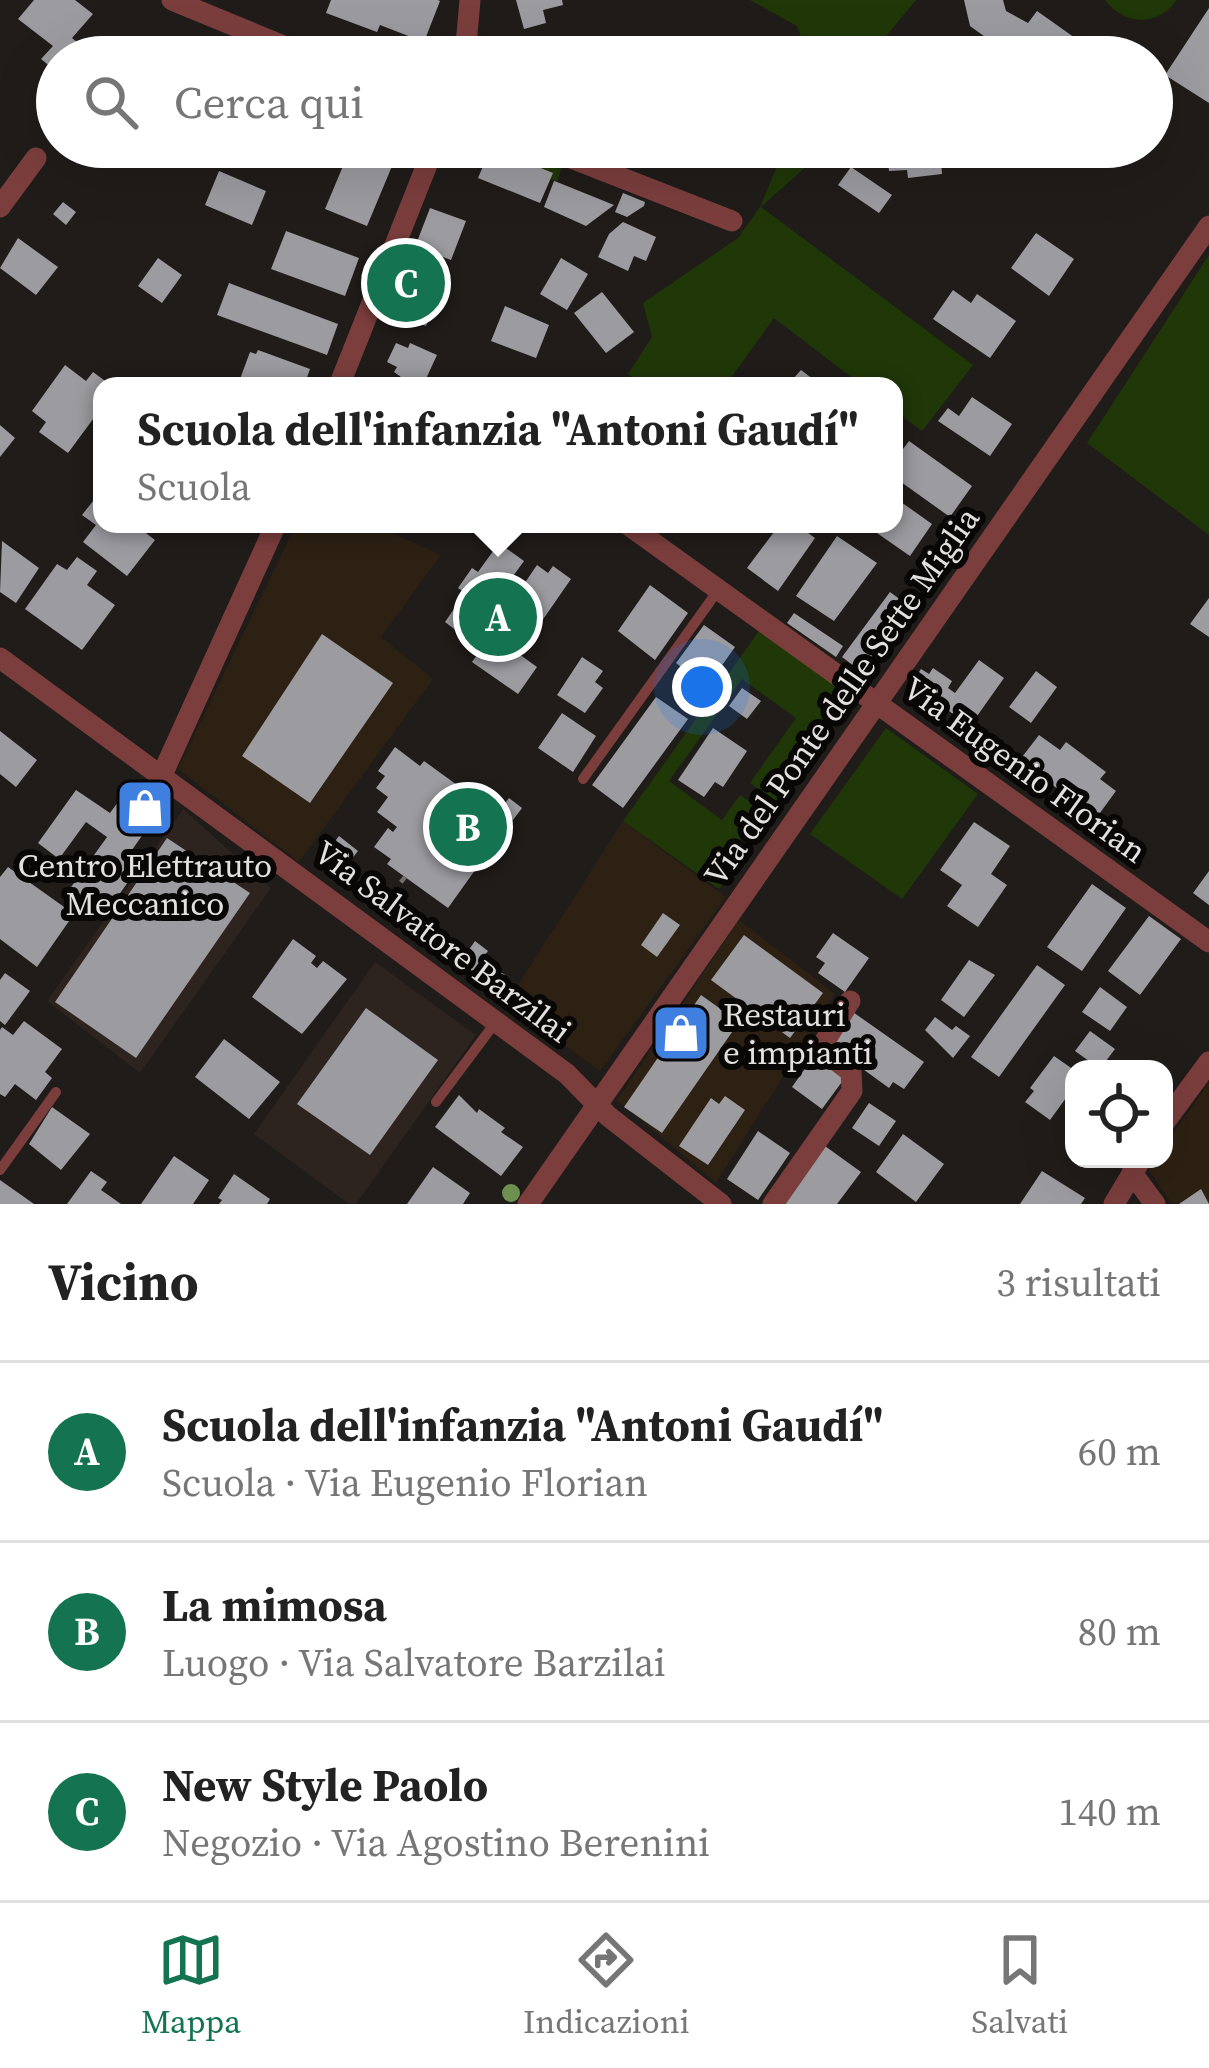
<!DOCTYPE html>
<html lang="it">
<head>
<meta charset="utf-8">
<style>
  body { margin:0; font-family:"Source Serif 4",serif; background:#f2f2f2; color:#222 }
  .controls { position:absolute; right:36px; bottom:36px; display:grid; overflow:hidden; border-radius:24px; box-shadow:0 12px 48px #0002 }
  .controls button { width:108px; height:108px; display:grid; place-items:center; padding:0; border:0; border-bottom:3px solid #e0e0e0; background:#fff; color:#222; font:60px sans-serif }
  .you { position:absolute; left:702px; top:687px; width:42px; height:42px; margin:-30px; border:9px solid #fff; border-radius:50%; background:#1a73e8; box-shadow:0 0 0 18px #1a73e833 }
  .badge { display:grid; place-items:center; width:78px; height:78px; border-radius:50%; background:#147451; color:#fff; font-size:39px; font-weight:700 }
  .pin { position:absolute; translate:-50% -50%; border:6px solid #fff; box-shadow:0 3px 12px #0006 }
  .popup { position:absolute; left:93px; top:377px; width:810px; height:156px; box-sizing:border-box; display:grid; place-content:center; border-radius:24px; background:#fff; filter:drop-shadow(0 3px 9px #0005); font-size:39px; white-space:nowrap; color:#767676 }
  .popup b { font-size:45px; color:#222 }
  .popup::after { content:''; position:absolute; left:50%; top:100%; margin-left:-24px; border:24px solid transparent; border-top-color:#fff }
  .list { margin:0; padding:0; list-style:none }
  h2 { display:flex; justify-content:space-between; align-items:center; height:156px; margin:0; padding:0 48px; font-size:51px }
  h2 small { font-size:39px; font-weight:400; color:#767676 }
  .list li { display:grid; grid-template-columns:78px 1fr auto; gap:36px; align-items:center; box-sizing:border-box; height:180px; padding:0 48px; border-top:3px solid #e0e0e0 }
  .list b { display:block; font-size:45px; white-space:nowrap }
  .list p { margin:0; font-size:39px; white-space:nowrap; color:#767676 }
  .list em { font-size:39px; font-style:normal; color:#767676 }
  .icon { flex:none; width:66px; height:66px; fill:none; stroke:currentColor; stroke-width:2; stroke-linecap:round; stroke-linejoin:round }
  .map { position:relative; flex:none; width:1209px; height:1204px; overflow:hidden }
  .search { position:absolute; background:#fff; box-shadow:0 12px 48px #0002; left:36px; right:36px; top:36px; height:132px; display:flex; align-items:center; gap:30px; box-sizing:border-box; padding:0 42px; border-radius:66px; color:#767676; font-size:45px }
  .sheet { height:696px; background:#fff }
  nav { display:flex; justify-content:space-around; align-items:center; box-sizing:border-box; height:168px; border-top:3px solid #e0e0e0; background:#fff; font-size:33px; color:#767676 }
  nav a { display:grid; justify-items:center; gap:6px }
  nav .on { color:#147451 }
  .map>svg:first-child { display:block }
  .built { fill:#2d231f }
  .industrial { fill:#2d2113 }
  .green { fill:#203808 }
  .building { fill:#9c9ba0 }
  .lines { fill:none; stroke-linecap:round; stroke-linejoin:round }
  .path { stroke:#716e6c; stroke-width:4.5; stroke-dasharray:9 9; stroke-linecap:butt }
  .lane { stroke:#7b3e3d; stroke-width:10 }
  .street { stroke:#7b3e3d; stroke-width:21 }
  .tree { fill:#6d8f4f }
  .labels { text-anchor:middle; stroke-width:12; stroke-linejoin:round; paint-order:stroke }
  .street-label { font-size:33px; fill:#e3e0df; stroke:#080706 }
  .poi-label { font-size:33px; fill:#e3e0df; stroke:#080706 }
</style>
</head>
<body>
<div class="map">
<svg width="1209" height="1204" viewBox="0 0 1209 1204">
  <rect width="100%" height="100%" fill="#201c1a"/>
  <path class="built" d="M183,809L271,888L140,1073L47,1001Z
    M375,962L476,1035L356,1204H349L254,1134Z"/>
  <path class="industrial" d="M296,524H372L441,555L381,637L433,679L299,862L178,769Z
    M623,821L726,897L600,1071L506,1004Z
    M739,920L835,994L716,1183L617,1100Z
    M1209,1083V1204H1172L1148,1169L1155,1159H1164V1146Z"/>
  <path class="green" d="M750,0H916L869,57H809L797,26Z
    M1105,0H1177C1157,27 1125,26 1105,0Z
    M455,147H507L561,169L557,182L550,179L552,173L492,148L484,163L452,156Z
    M785,147H828L761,207L973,365L922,431L894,410V386H863L774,318L725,386H644L628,374L652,337L643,303L738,238L760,207Z
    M1209,255V535L1087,443Z
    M762,627L857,695L779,804L750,783L796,718L742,679L669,781L722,820L740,795L771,817L719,889L623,821Z
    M886,728L978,794L902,899L810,834Z"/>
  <path class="building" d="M34,0H75L93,14L72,38L84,48L76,57H57V72L41,59L53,46L18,19Z
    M331,0H438L440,1L424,42L380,25L377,32L326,13Z
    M516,0H562L563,5L543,10L546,23L524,29Z
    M964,0H1003L1006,11L1028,23L1037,11L1102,57H1013L970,26Z
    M1209,8V103L1165,75Z
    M666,38L711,57H658Z
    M188,147H244L246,157L192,168Z
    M351,147H400L367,226L325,209Z
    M684,147H740L731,167Z
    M870,147H940L942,174L908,178L907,170L889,171L888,161L871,162Z
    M491,148L553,173L540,203L478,178Z
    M851,167L892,195L879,213L838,185Z
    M219,171L266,191L252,225L205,205Z
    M554,181L557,182L614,205L586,226L544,207Z
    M623,193L645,202L644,206L627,217L615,212Z
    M63,202L76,212L66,225L53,214Z
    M430,208L466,221L451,260L415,247Z
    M623,222L656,237L646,261L634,256L628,271L598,257L609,234Z
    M286,231L359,258L345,296L271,269Z
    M1036,233L1074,259L1049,296L1011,268Z
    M18,238L58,267L36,295L0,268Z
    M158,258L182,275L162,303L138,286Z
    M561,258L588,274L567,310L540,294Z
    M404,278L440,293L426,326L390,311Z
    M229,283L338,324L327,355L217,315Z
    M953,290L971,303L977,294L1016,321L990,358L933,319Z
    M602,292L634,332L606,353L574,313Z
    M505,306L549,325L536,358L491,341Z
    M396,343L408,348L410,343L437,355L425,381L417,377L408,382L394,372L397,367L387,362Z
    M258,350L310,369L304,386H259L240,379L250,352L256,354Z
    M65,365L86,381L93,372L112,386H102V407L68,453L39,432L46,422L32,411Z
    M801,370L822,386H777L793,379Z
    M972,397L1012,424L990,456L938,421L948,408L959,416Z
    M0,425L15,438L0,457Z
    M909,441L972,486L950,517L894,477V461Z
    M97,496L102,499V524H134L155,540L127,576L83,542L96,525L82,515Z
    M894,497L932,524L910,556L864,524H894Z
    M780,524H796L815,538L778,591L747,568Z
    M837,536L877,563L834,621L796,596Z
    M2,541L39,568L16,603L0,592Z
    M499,543L524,561L511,579L522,587L537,565L548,573L553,566L571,579L519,654L537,667L518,694L472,662L494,631L479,620L466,638L445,622L465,593L458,588L472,568L478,572Z
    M77,557L97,571L87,585L115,605L82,650L25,609L57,564L67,570Z
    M650,585L688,613L655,660L618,631Z
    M890,592L909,606L862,672L842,657Z
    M1209,598V637L1190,624Z
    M794,613L843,646L836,657L787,623Z
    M704,625L735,647L713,678L706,673L700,681L676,663Z
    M322,634L393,683L310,803L242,756Z
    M582,657L603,671L595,682L603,688L585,713L557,695Z
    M979,660L1004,678L970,726L911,684L921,669L929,674L933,668L952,681L948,688L955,693Z
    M1036,671L1057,687L1031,723L1009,707Z
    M742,688L761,701L747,719L729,706Z
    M656,697L688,719L623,808L592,785Z
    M562,713L596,736L573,772L538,748Z
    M713,728L747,751L723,787L715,782L704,797L678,780Z
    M0,731L37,760L16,787L0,774Z
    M1039,735L1060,750L1066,742L1106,772L1100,779L1116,791L1097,817L1019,761Z
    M395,747L420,766L424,761L482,803L478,809L507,830L492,852L486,848L480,857L483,859L448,908L387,864L391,859L374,847L388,828L393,832L397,827L377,812L388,797L376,788L385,776L378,771Z
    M76,790L110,813L126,791L158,813L127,857L139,866L105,915L69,890L107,837L86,822L59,859L38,843Z
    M509,798L522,808L513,820L500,810Z
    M974,822L1010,846L991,874L1007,885L978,927L947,906L962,885L940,870Z
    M339,836L358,851L347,865L328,850Z
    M167,838L250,893L136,1058L55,1002Z
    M8,867L74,914L37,967L0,939V877Z
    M1209,871V905L1193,893Z
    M1092,884L1126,908L1082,971L1047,947Z
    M663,913L680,925L657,957L641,945Z
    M1149,916L1181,939L1140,995L1108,971Z
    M833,933L869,958L845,992L818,973L825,963L816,957Z
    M744,935L823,993L790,1038L711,980Z
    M293,939L316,956L311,963L317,968L323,961L347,979L302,1034L252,997Z
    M475,941L488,951L482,959L505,975L495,988L460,963Z
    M969,960L995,975L964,1017L941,1000Z
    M1037,965L1065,985L999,1077L971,1057Z
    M5,973L30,991L5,1025L0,1021V980Z
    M1100,987L1127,1007L1110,1031L1082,1012Z
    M701,995L739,1022L662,1133L624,1107Z
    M366,1008L438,1060L370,1155L297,1104Z
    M850,1010L924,1062L904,1089L893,1082L889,1088L838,1051L842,1046L830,1038Z
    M935,1017L952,1030L956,1026L970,1036L953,1058L925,1030Z
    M24,1021L62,1049L45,1072L52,1078L36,1100L15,1084L5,1097L0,1094V1030L2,1027L13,1035Z
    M1090,1031L1115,1049L1100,1069L1075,1051Z
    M224,1039L280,1082L249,1119L195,1077Z
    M816,1053L847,1075L822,1109L792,1087Z
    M1054,1056L1074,1070V1087L1050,1120L1025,1102L1034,1091L1030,1088Z
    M459,1095L477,1113L479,1109L505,1128L501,1132L523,1147L501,1176L435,1127Z
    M725,1096L745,1110L708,1165L679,1146L711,1098L719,1104Z
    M869,1103L896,1121L879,1146L852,1128Z
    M52,1107L90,1134L61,1170L29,1144Z
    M758,1131L790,1153L758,1200L727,1179Z
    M903,1134L944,1164L916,1202L876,1172Z
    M825,1146L861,1172L837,1204H782Z
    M174,1156L209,1180L193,1204H141Z
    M433,1167L470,1193L463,1204H407Z
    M91,1171L107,1182L101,1190L121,1204H67Z
    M1042,1171L1085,1198L1081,1204H1020Z
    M234,1174L270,1199L267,1204H219L222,1200L218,1198Z
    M0,1180L34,1204H0Z
    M1201,1189L1209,1204H1179Z"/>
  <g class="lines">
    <path class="path" d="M379,911L405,877"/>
    <path class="lane" d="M583,779L719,589
      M436,1102L495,1023
      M0,1170L56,1092"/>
    <path class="street" d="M172,0L310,57
      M465,57L470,0
      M543,147L732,221
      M0,207L36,158
      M339,386L434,147
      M627,524L1209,942
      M0,658L567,1074L608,1116L721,1204
      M162,775L276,524
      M1164,1123L1209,1062
      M1132,1173L1155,1204
      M528,1204L1209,226
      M773,1204L852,1091L851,1072L830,1056L823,1044L850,1001
      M1114,1204L1141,1159"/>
  </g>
  <circle class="tree" cx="511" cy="1193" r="9"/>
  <defs>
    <g id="shop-square" transform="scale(3)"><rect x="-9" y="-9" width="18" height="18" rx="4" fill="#3f7fe0" stroke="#080706"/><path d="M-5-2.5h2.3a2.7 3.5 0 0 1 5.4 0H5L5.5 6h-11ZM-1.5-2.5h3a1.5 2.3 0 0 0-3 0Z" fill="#fff"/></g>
  </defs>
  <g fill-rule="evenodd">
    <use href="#shop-square" x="145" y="808"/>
    <use href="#shop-square" x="681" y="1033"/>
  </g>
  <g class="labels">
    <g class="street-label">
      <text transform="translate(841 696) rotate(-55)" y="12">Via del Ponte delle Sette Miglia</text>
      <text transform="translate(1025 769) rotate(36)" y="12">Via Eugenio Florian</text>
      <text transform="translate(443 941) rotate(37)" y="12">Via Salvatore Barzilai</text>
    </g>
    <g class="poi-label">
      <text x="145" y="877">Centro Elettrauto<tspan x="145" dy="38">Meccanico</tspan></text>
      <text x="723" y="1026" text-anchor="start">Restauri<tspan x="723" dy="38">e impianti</tspan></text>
    </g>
  </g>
</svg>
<div class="controls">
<button><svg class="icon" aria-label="locate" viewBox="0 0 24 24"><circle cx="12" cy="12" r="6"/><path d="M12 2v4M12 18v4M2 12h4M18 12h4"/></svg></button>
</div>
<div class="you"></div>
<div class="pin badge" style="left:498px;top:617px">A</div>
<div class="popup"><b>Scuola dell'infanzia &quot;Antoni Gaudí&quot;</b>Scuola</div>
<div class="pin badge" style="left:468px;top:827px">B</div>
<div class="pin badge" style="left:406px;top:283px">C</div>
<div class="search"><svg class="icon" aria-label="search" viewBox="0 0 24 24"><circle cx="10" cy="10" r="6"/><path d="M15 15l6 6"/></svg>Cerca qui</div>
</div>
<section class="sheet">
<h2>Vicino<small>3 risultati</small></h2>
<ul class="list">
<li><span class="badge">A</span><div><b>Scuola dell'infanzia &quot;Antoni Gaudí&quot;</b><p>Scuola · Via Eugenio Florian</p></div><em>60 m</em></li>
<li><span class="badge">B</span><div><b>La mimosa</b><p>Luogo · Via Salvatore Barzilai</p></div><em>80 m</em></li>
<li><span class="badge">C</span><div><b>New Style Paolo</b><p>Negozio · Via Agostino Berenini</p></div><em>140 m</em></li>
</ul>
</section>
<nav>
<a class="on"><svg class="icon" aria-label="map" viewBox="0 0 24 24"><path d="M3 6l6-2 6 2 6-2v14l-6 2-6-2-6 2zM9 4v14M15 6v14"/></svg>Mappa</a>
<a><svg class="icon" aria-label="directions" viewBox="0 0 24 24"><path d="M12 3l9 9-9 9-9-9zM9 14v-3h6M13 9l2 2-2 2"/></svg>Indicazioni</a>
<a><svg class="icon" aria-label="saved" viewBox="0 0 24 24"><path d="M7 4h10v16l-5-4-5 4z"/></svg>Salvati</a>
</nav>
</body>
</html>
